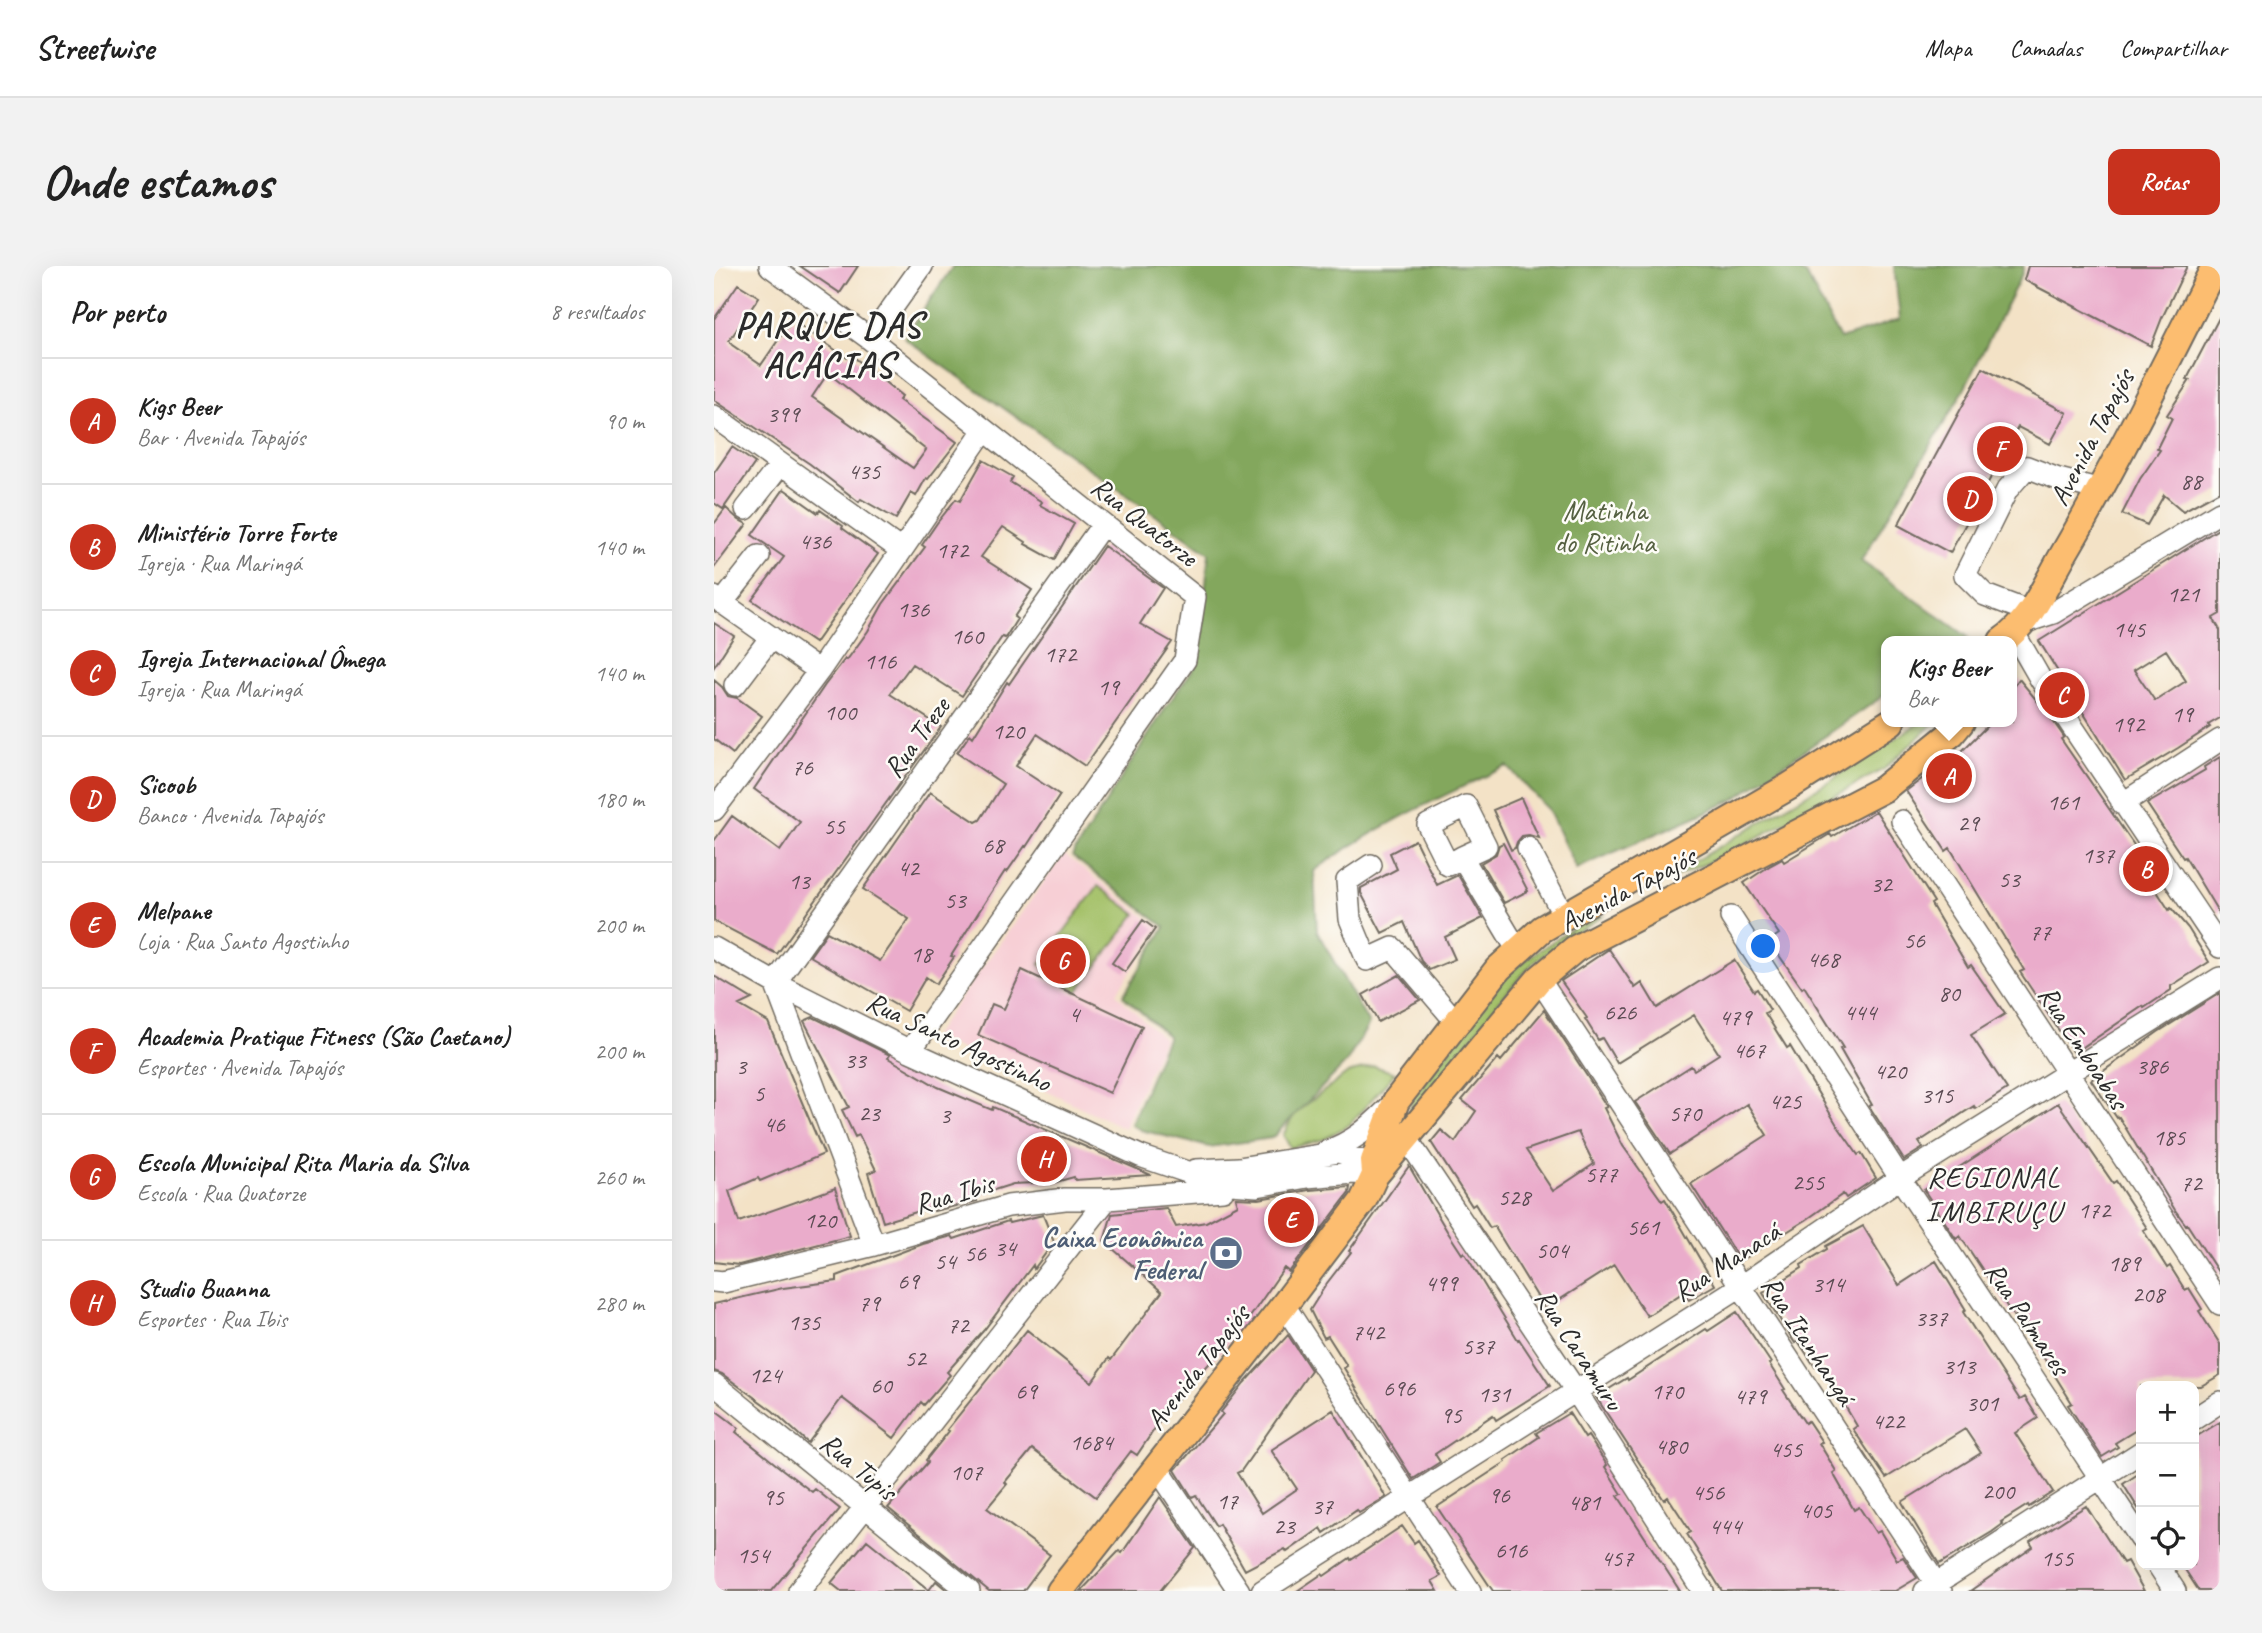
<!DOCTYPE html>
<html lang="pt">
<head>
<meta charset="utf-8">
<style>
  body { margin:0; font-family:Caveat,sans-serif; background:#f2f2f2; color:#222 }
  .controls { position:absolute; right:21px; bottom:21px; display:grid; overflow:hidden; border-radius:14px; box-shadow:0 7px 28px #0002 }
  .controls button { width:63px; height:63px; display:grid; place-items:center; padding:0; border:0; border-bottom:2px solid #e0e0e0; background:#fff; color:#222; font:35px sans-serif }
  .you { position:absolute; left:1050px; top:681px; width:24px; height:24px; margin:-18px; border:5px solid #fff; border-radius:50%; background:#1a73e8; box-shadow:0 0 0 10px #1a73e833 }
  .badge { display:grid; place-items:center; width:46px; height:46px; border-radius:50%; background:#c8321e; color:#fff; font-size:23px; font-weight:700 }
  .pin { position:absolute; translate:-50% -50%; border:4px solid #fff; box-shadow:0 2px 7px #0006 }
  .popup { position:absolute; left:1167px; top:370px; width:136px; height:91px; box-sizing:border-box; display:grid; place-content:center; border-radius:14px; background:#fff; filter:drop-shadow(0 2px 5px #0005); font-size:23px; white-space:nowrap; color:#767676 }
  .popup b { font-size:26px; color:#222 }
  .popup::after { content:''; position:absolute; left:50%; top:100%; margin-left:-14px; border:14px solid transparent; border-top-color:#fff }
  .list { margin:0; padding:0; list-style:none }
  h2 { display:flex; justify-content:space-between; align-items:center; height:91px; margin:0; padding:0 28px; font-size:30px }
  h2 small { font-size:23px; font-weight:400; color:#767676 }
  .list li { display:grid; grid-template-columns:46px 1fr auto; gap:21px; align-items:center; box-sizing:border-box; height:126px; padding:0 28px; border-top:2px solid #e0e0e0 }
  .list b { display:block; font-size:26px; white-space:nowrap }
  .list p { margin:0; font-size:23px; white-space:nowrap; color:#767676 }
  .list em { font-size:23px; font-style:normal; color:#767676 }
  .icon { flex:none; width:38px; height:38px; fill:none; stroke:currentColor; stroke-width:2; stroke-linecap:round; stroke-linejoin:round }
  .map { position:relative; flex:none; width:1506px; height:1325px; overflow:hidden; border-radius:14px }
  header { display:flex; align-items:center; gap:42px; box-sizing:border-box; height:98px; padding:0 35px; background:#fff; border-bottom:2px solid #e0e0e0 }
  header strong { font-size:33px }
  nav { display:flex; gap:38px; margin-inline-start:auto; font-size:24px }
  .intro { display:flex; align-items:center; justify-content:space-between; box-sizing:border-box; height:168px; padding:0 42px }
  h1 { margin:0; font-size:49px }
  .button { padding:18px 32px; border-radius:14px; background:#c8321e; color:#fff; font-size:24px; font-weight:700 }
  main { display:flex; gap:42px; padding:0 42px }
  aside { flex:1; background:#fff; border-radius:14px; box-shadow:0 7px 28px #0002 }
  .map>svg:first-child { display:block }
  .built { fill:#f7cfd5 }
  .green { fill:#a4c169; stroke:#68764a; stroke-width:2 }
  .forest { fill:#83a75d; stroke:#576944; stroke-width:2 }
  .building { fill:#eaaccb; fill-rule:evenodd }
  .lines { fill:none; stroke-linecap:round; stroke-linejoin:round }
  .minor-casing { stroke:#716b61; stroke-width:24 }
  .major-casing { stroke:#716b61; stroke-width:30 }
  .minor { stroke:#fff; stroke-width:21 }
  .major { stroke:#fcbd6f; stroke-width:26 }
  .labels { text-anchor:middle; stroke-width:5; stroke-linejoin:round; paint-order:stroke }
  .number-label { font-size:24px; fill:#5b4b53 }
  .street-label { font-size:28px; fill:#2b2b2b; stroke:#fdfcf7 }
  .park-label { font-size:28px; fill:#556041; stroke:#fdfcf7 }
  .service-label { font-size:28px; font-weight:bold; fill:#4e5e75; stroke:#fdfcf7; text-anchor:end }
  .neighbourhood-label { font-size:30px; letter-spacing:2px; fill:#2b2b2b; stroke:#fdfcf7 }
  .district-label { font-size:35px; font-weight:bold; letter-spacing:2px; fill:#2b2b2b; stroke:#fdfcf7 }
</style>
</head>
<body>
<header>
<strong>Streetwise</strong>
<nav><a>Mapa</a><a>Camadas</a><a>Compartilhar</a></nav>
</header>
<div class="intro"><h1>Onde estamos</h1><a class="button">Rotas</a></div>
<main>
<aside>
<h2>Por perto<small>8 resultados</small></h2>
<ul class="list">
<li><span class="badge">A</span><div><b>Kigs Beer</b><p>Bar · Avenida Tapajós</p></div><em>90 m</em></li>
<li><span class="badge">B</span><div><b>Ministério Torre Forte</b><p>Igreja · Rua Maringá</p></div><em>140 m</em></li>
<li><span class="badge">C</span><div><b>Igreja Internacional Ômega</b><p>Igreja · Rua Maringá</p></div><em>140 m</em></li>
<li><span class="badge">D</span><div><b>Sicoob</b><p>Banco · Avenida Tapajós</p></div><em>180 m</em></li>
<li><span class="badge">E</span><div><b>Melpane</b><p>Loja · Rua Santo Agostinho</p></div><em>200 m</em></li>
<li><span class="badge">F</span><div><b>Academia Pratique Fitness (São Caetano)</b><p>Esportes · Avenida Tapajós</p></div><em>200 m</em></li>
<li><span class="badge">G</span><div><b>Escola Municipal Rita Maria da Silva</b><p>Escola · Rua Quatorze</p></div><em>260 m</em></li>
<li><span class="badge">H</span><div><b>Studio Buanna</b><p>Esportes · Rua Ibis</p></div><em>280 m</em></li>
</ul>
</aside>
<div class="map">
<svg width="1506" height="1325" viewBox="0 0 1506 1325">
  <rect width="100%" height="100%" fill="#fdfcf7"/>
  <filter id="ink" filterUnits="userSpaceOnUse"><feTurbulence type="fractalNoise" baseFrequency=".0143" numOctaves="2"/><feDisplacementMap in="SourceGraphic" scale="14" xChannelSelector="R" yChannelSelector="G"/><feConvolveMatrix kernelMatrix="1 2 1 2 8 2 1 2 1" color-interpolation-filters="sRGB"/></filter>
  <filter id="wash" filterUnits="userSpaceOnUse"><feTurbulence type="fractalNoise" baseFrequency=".00686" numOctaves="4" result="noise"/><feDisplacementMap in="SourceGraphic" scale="28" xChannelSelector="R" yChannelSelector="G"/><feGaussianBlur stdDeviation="1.57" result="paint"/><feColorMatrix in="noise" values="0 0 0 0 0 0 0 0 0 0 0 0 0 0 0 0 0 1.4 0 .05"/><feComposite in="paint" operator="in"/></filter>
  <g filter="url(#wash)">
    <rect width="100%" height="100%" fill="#f3e2c6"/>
    <path class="built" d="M350,588L446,662L402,728L450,773L410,862L219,770Z"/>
    <path class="green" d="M1207,456H1221L1170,503L1009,590L940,620L1120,512Z
      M384,620L422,648L363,726L326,698Z
      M877,650H889L864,665L820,696L787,733L724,817L693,852L699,832L791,711L814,692Z
      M660,800L681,807L636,858L610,873L577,882L569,869L581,847L634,807Z"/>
    <path class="forest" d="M239,0H1069L1092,8L1126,73L1186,53L1180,0H1310L1308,8L1247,129L1147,295L1254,371L1248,375H1172V428L1019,534L862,603L834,543L793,500C727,531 659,561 600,605L603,665L655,758L632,797L558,872L495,881L427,864L417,858L454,770L409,730L451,661L358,590L452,441L484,396L495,287L190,72Z"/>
    <g id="blocks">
      <path class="building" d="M86,0H144L126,27Z
        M1314,0H1473L1448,52L1437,80L1310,14Z
        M24,18L45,31L15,75L18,79L47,99L78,54L133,92L136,88L188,130L185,134L243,176L214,213L212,212L202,230L197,227L182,253L147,233L145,236L96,198L0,134V53ZM114,107L212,184L199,202L98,131Z
        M1506,50V225L1469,245L1450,229L1433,259L1408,248L1426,213L1446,184L1443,182L1458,152L1453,149L1476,114L1473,113Z
        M1269,102L1353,147L1336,178L1304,161L1236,287L1184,259Z
        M18,181L41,197L9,243L0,237V207Z
        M269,194L299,211L296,216L328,236L326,239L360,258L340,294L311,278L312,276L289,261L267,291L318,324L300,351L303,353L291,372L288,371L248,430L198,398L176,428L227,461L63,688L0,655V575L18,550L66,585L86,556L40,523L111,419L131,393L133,394L154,365L169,338L211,281L208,279L223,257L242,233L246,235Z
        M70,223L104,247L106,244L129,260L128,262L164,288L101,377L38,334L70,291L38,269Z
        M12,242L25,254L33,258L0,302V258Z
        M1506,262V348L1499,352L1506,364V452L1494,459L1496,461L1464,482L1411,514L1325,375ZM1452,384L1472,415L1441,435L1420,404Z
        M390,280L449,322L426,358L458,376L371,500L323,468L302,500L346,529L312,581L311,580L293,606L291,605L271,636L237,690L240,691L222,718L212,711L192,745L96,690L113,666L166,695L195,653L149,623L216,526L262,556L266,554L289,518L243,487L256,468L259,471L293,416L295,418Z
        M0,357L20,370L0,401Z
        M1305,413L1334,448L1350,471L1347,473L1422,582L1418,585L1435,613L1455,644L1457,642L1474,662L1495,696L1457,720V724L1430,742L1429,740L1360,787L1306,706L1310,704L1236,582L1232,585L1192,525L1242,487L1243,490L1277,456H1298V422Z
        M0,414L8,421L14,430L23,432L48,450L19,488L0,473Z
        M1506,491V649L1471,591L1469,592L1433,538L1491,504L1490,501Z
        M807,532L825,572L815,569L808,570L803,576L801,582L797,584L779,544Z
        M1162,545L1220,636L1217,638L1254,701L1257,699L1291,748L1257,769L1293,823L1262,843L1260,840L1205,876L1209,882L1190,894L1155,840L1158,839L1126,783L1129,782L1090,720L1088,722L1055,675L1065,668L1030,617L1057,599L1068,593L1070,596L1116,568L1118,571Z
        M701,574L723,619L744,609L769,652L731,671L741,693L715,704L707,695L690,656L668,667L647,627V622L683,603L676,587Z
        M789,577L814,625L790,637L767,597L782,588L785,579Z
        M429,654L441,663L411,706L398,697Z
        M895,683L921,722L928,717L943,742L1020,694L1040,725L1043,723L1056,744L1051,747L1073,782L1076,780L1123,859L1144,889L1147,887L1162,912L1132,932L1129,928L1092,954L1026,995L977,918L1053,869L1033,838L956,888L921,836L977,800L980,804L1005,788L980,749L903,797L888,772L884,774L871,753L873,752L847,715Z
        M308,704L428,760L396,827L264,769L278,738L290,743Z
        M685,709L706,734L664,756L649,729Z
        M0,710L38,733L25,739L54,756L110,888L46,915L44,912L15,925L25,956L121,922L136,970L25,999L0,996Z
        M1506,727V1009L1473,958L1472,959L1461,944L1405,851L1403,852L1377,814L1444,766Z
        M830,744L893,841L890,842L909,880L948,935L951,933L1001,1019L975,1034L970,1026L933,1050L900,999L831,1043L780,960L776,962L761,938L758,940L717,876L727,864L741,876L762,845L748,834L784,792L787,795ZM864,866L880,898L839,925L812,884Z
        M99,751L176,789L174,792L224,821L278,844L279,841L437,909L361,914L360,911L342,916L299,918L261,930L263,935L220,945L219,941L169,956L154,907L162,904L145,869L141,871L128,844L135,841L90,755Z
        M1344,837L1399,917L1402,915L1419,941L1433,962L1429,964L1453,1002L1456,1000L1471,1024L1475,1022L1488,1043L1485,1045L1506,1078V1109L1487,1120H1427V1161L1401,1177L1404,1181L1388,1191L1354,1139L1358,1137L1323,1081L1326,1079L1306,1047L1300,1051L1246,970L1242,973L1210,924Z
        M695,900L733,965L748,988L750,986L804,1074L805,1073L836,1120L782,1154L779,1149L721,1188L726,1196L699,1213L647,1130L630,1102L633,1100L614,1070L610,1072L596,1044L613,1017L637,986L635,985Z
        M636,921L635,927L575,1006L570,1002L534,1054L462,1135L460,1134L423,1189L417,1185L382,1231L318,1183L291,1216L293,1218L273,1242L336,1289L309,1325H275L174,1242L214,1196L212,1194L235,1165L233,1164L313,1064L378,1116L395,1092L397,1094L448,1026L390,975L398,948L452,942L462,961L492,956L524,939L522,932L545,933L595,924Z
        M329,949L340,976L320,1003L319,999L270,1064L233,1106L236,1109L210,1139L207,1136L180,1172L128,1132L94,1177L59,1145L8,1108L0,1105V1038L69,1022L123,1015V1010L209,978L238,970L240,973L294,955L295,957Z
        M1149,960L1185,1019L1222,995L1252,1044L1249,1046L1269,1077L1306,1134L1311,1131L1324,1152L1301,1167L1339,1226L1315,1241L1314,1239L1287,1256L1289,1258L1278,1266L1225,1298L1188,1236L1267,1187L1251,1163L1172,1212L1139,1163L1143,1160L1106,1098L1101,1101L1084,1075L1081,1077L1049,1027L1088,1002L1087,999L1113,983L1112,980Z
        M1023,1046L1057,1097L1055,1098L1071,1123L1069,1124L1091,1157L1094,1155L1108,1176L1105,1177L1122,1205L1119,1207L1140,1244L1145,1241L1162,1267L1166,1265L1183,1294L1189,1291L1203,1312L1181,1325H1008L973,1268L977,1266L954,1231L950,1234L882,1131L913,1112L914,1114L992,1063L994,1065Z
        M574,1069L597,1104L527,1205L523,1207L548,1247L583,1223L557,1184L619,1144L672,1231L645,1247L643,1244L610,1267L607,1262L573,1286L571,1283L531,1304L505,1258L502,1260L482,1229L478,1231L461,1204L509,1148L507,1146L530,1117Z
        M0,1143L25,1162L22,1166L64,1200L98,1226L101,1223L126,1243L57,1325H0Z
        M855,1147L871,1172L874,1170L893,1199L891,1201L908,1228L904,1230L966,1325H779L723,1241L792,1196L791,1194L825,1171L822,1167Z
        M1506,1156V1325H1485L1468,1299H1480V1172Z
        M1427,1206V1247L1409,1218Z
        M446,1231L481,1282L446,1325H367L405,1285L408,1287Z
        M1372,1240L1409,1297L1413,1295L1430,1325H1256L1319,1281L1316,1276Z
        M688,1260L700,1277L704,1274L727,1310L718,1315L724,1325H583L608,1308L610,1310L636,1292L637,1294Z
        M153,1274L215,1324L222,1315L234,1325H127L117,1317Z"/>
    </g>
  </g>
  <g filter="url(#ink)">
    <use href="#blocks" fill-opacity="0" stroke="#716b61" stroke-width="2"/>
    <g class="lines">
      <g class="minor-casing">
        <path id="minor" d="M56,0L156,73L481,331L471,394L196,785
          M156,73L208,0
          M0,150L187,284
          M32,243L67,198
          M0,331L105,405
          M8,337L45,290
          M1316,346L1271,329L1251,309L1293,224L1313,201L1344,213L1387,224
          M1308,357L1339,347L1506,246
          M1300,367L1327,414L1506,681
          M21,419L57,371
          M1408,538L1506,474
          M0,544L105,405L270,164
          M1188,555L1506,1038
          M814,582L850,650
          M748,591L734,599L714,559L752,540L772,580L748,591L804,685
          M657,599L633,615L636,653L653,694L679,682L743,757
          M1017,651L1186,912L1427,1273
          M0,682L61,717L196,785L426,890L473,906L483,912L517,918L543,920L593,911L640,907L661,909
          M825,713L1227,1325
          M693,873L862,1125L989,1325
          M611,886C644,874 656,860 681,836
          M482,904L525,902L625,886L651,896L661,909
          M160,979L61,717L389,258
          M0,1015L9,1016L160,979L294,940L351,933H393L509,924
          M570,1039L756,1325
          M0,1118L255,1325
          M1480,1153L1506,1136
          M444,1203L525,1325
          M1444,1299L1461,1325
          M85,1325L393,933
          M548,1325L1027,1020L1186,912L1506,712
          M1211,1325L1427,1186"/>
      </g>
      <g class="major-casing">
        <path id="major" d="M1288,375C1317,356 1332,318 1349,289C1404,195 1452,97 1501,0
          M661,907L660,895L682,835L784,703L828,663L1076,520L1177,456
          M346,1325L570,1039L649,935L661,909L825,713L861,683L1169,523L1238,467L1247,456"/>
      </g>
      <use href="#minor" class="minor"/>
      <use href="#major" class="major"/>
    </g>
  </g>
  <defs>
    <g id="bank-disc" transform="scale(1.75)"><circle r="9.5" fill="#5c6f8a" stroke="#fdfcf7"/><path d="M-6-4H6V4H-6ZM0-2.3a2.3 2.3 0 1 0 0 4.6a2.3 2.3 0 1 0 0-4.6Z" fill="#fff"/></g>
  </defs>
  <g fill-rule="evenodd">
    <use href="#bank-disc" x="512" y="987"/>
  </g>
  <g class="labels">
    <g class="number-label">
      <text x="69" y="156">399</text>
      <text x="150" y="213">435</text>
      <text x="1477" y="223">88</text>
      <text x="101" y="283">436</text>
      <text x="238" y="292">172</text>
      <text x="1469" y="336">121</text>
      <text x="199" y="351">136</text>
      <text x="1415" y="371">145</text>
      <text x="253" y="378">160</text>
      <text x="346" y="396">172</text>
      <text x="166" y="403">116</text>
      <text x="394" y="429">19</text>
      <text x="126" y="454">100</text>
      <text x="1468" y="456">19</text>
      <text x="1414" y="466">192</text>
      <text x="294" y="473">120</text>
      <text x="88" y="509">76</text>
      <text x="1349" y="544">161</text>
      <text x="1254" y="565">29</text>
      <text x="120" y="568">55</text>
      <text x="279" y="587">68</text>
      <text x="1384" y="597">137</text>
      <text x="194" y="610">42</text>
      <text x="1295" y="621">53</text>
      <text x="85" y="623">13</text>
      <text x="1167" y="626">32</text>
      <text x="241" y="642">53</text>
      <text x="1326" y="674">77</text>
      <text x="1200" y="682">56</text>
      <text x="207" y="696">18</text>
      <text x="1109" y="701">468</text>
      <text x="1235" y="735">80</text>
      <text x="906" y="754">626</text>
      <text x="1146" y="754">444</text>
      <text x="360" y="756">4</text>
      <text x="1021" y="759">479</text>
      <text x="1035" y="792">467</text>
      <text x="141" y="802">33</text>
      <text x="27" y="808">3</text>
      <text x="1438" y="808">386</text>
      <text x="1176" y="813">420</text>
      <text x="45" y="835">5</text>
      <text x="1223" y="837">315</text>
      <text x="1071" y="843">425</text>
      <text x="155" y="855">23</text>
      <text x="971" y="855">570</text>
      <text x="231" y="857">3</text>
      <text x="60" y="866">46</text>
      <text x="1455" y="879">185</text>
      <text x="887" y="916">577</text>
      <text x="1094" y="924">255</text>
      <text x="1477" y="925">72</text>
      <text x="800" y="939">528</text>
      <text x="1380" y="952">172</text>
      <text x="106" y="962">120</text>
      <text x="929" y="969">561</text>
      <text x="291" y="990">34</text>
      <text x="838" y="992">504</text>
      <text x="261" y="995">56</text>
      <text x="231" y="1003">54</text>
      <text x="1410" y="1005">189</text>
      <text x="194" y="1023">69</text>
      <text x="727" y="1025">499</text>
      <text x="1114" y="1026">314</text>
      <text x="1434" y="1036">208</text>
      <text x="155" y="1045">79</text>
      <text x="1217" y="1060">337</text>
      <text x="90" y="1064">135</text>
      <text x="244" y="1067">72</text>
      <text x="654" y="1074">742</text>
      <text x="764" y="1088">537</text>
      <text x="201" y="1100">52</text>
      <text x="1245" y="1108">313</text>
      <text x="51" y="1117">124</text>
      <text x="167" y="1127">60</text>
      <text x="685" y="1130">696</text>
      <text x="312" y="1133">69</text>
      <text x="953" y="1133">170</text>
      <text x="780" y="1136">131</text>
      <text x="1036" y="1138">479</text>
      <text x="1268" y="1145">301</text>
      <text x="737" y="1157">95</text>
      <text x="1174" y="1163">422</text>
      <text x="377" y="1184">1684</text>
      <text x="957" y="1188">480</text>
      <text x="1072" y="1191">455</text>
      <text x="252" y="1214">107</text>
      <text x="1284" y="1233">200</text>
      <text x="994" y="1234">456</text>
      <text x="785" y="1237">96</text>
      <text x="59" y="1239">95</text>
      <text x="513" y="1243">17</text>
      <text x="870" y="1244">481</text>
      <text x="608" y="1248">37</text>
      <text x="1102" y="1252">405</text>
      <text x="570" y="1268">23</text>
      <text x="1011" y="1268">444</text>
      <text x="797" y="1292">616</text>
      <text x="39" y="1297">154</text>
      <text x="903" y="1300">457</text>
      <text x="1343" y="1300">155</text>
    </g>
    <g class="street-label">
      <text transform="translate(1377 171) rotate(-62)" y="10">Avenida Tapajós</text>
      <text transform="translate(431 255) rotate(38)" y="10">Rua Quatorze</text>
      <text transform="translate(202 471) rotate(-54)" y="10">Rua Treze</text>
      <text transform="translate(913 623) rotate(-28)" y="10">Avenida Tapajós</text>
      <text transform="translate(245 775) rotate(25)" y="10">Rua Santo Agostinho</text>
      <text transform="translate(1370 781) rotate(57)" y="10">Rua Emboabas</text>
      <text transform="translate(240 927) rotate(-16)" y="10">Rua Ibis</text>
      <text transform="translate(1012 995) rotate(-33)" y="10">Rua Manacá</text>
      <text transform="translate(1314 1052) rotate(56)" y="10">Rua Palmares</text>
      <text transform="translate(1095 1074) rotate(57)" y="10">Rua Itanhangá</text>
      <text transform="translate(866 1083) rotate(57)" y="10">Rua Caramuru</text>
      <text transform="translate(483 1101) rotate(-52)" y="10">Avenida Tapajós</text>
      <text transform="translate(145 1200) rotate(39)" y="10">Rua Tupis</text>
    </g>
    <g class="park-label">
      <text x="891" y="254">Matinha<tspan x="891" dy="32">do Ritinha</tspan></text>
    </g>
    <g class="service-label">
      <text x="488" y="981">Caixa Econômica<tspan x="488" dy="32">Federal</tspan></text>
    </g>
    <g class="neighbourhood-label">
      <text x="1280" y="921">REGIONAL<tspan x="1280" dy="34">IMBIRUÇU</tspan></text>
    </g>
    <g class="district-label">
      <text x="115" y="71">PARQUE DAS<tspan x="115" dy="40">ACÁCIAS</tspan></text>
    </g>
  </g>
</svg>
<div class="controls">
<button>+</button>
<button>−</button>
<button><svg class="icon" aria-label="locate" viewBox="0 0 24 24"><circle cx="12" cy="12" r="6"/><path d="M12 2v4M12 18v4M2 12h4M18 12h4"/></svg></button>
</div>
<div class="you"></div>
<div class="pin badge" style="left:1235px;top:510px">A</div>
<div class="popup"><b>Kigs Beer</b>Bar</div>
<div class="pin badge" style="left:1432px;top:603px">B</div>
<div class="pin badge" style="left:1348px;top:429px">C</div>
<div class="pin badge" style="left:1256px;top:233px">D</div>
<div class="pin badge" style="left:577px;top:954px">E</div>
<div class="pin badge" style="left:1286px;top:183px">F</div>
<div class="pin badge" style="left:349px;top:695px">G</div>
<div class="pin badge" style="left:330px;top:893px">H</div>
</div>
</main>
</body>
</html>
